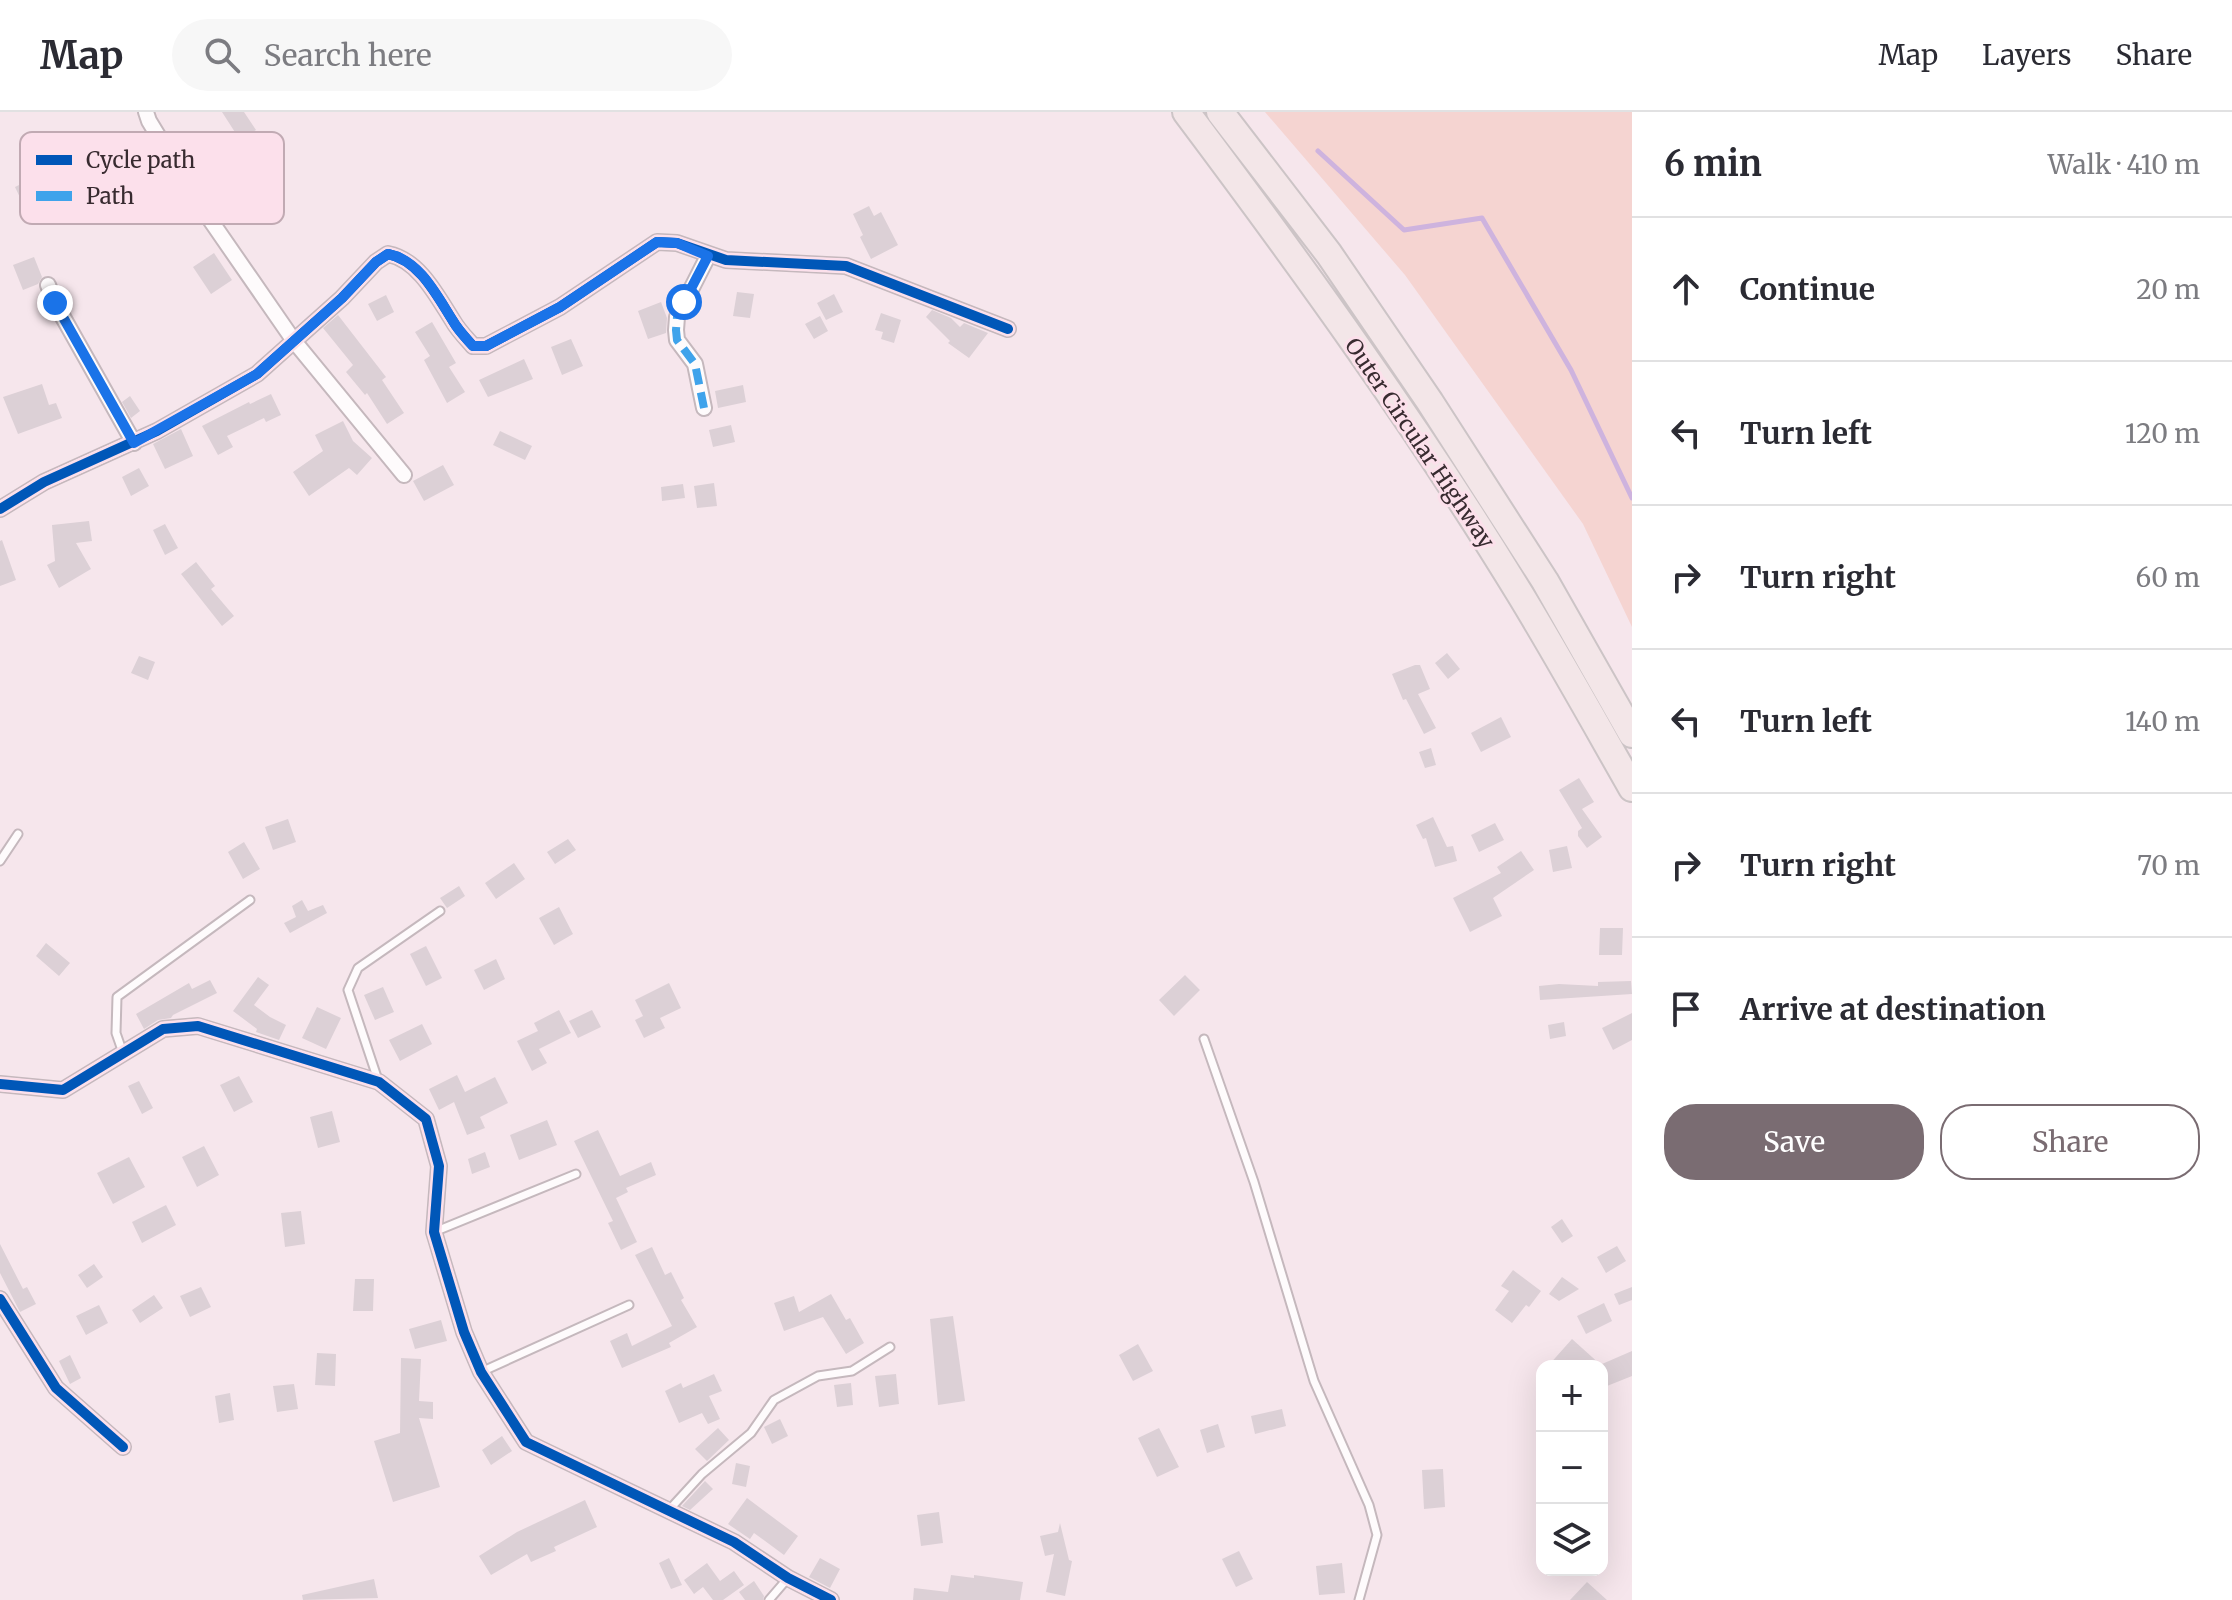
<!DOCTYPE html>
<html lang="en">
<head>
<meta charset="utf-8">
<style>
  body { margin:0; font-family:Merriweather,serif; background:#f7f7f7; color:#2b2b33 }
  .controls { position:absolute; right:24px; bottom:24px; display:grid; overflow:hidden; border-radius:16px; box-shadow:0 8px 32px #0002 }
  .controls button { width:72px; height:72px; display:grid; place-items:center; padding:0; border:0; border-bottom:2px solid #e1e1e2; background:#fff; color:#2b2b33; font:40px sans-serif }
  .stop { position:absolute; width:24px; height:24px; margin:-18px; border:6px solid #1a73e8; border-radius:50%; background:#fff }
  .stop.end { background:#1a73e8; border-color:#fff; box-shadow:0 2px 8px #0008 }
  .list { margin:0; padding:0; list-style:none }
  h2 { display:flex; justify-content:space-between; align-items:center; height:104px; margin:0; padding:0 32px; font-size:34px }
  h2 small { font-size:26px; font-weight:400; color:#7c7c81 }
  .list li { display:grid; grid-template-columns:52px 1fr auto; gap:24px; align-items:center; box-sizing:border-box; height:144px; padding:0 32px; border-top:2px solid #e1e1e2 }
  .list b { display:block; font-size:30px; white-space:nowrap }
  .list em { font-size:26px; font-style:normal; color:#7c7c81 }
  .actions { display:flex; gap:16px; padding:24px 32px }
  .actions a { flex:1; padding:18px 0; border:2px solid #7a6c72; border-radius:32px; text-align:center; font-size:28px; color:#7a6c72 }
  .actions .main { background:#7a6c72; color:#fff }
  .icon { flex:none; width:44px; height:44px; fill:none; stroke:currentColor; stroke-width:2; stroke-linecap:round; stroke-linejoin:round }
  .map { position:relative; flex:none; width:1632px; height:1488px; overflow:hidden }
  header { display:flex; align-items:center; gap:48px; box-sizing:border-box; height:112px; padding:0 40px; background:#fff; border-bottom:2px solid #e1e1e2 }
  header strong { font-size:38px }
  nav { display:flex; gap:44px; margin-inline-start:auto; font-size:28px }
  .search { width:560px; height:72px; background:#f7f7f7; display:flex; align-items:center; gap:20px; box-sizing:border-box; padding:0 28px; border-radius:44px; color:#7c7c81; font-size:30px }
  main { display:flex }
  aside { flex:1; background:#fff }
  .map>svg:first-child { display:block }
  .green { fill:#f5d4d1 }
  .lines { fill:none; stroke-linecap:round; stroke-linejoin:round }
  .stream { stroke:#ceb3de; stroke-width:5 }
  .building { fill:#dcd0d6 }
  .lane-casing { stroke:#c5b8bd; stroke-width:11 }
  .street-casing { stroke:#c5b8bd; stroke-width:18 }
  .highway-casing { stroke:#ccc4c6; stroke-width:30 }
  .lane { stroke:#fefbfc; stroke-width:7 }
  .street { stroke:#fefbfc; stroke-width:14 }
  .highway { stroke:#f3e6e8; stroke-width:26 }
  .quiet { stroke:#3fa3eb; stroke-width:8; stroke-dasharray:16 8; stroke-linecap:butt }
  .cycleway-casing { stroke:#fce0eb; stroke-width:15 }
  .cycleway { stroke:#0057b8; stroke-width:10 }
  .route { stroke:#1a73e8; stroke-width:10 }
  .labels { text-anchor:middle; stroke-width:6; stroke-linejoin:round; paint-order:stroke }
  .street-label { font-size:22px; fill:#382b30; stroke:#fce0eb }
  .key { fill:#fce0eb; stroke:#c1aab3; stroke-width:2 }
  .key-label { font-size:22px; fill:#382b30 }
</style>
</head>
<body>
<header>
<strong>Map</strong>
<div class="search"><svg class="icon" aria-label="search" viewBox="0 0 24 24"><circle cx="10" cy="10" r="6"/><path d="M15 15l6 6"/></svg>Search here</div>
<nav><a>Map</a><a>Layers</a><a>Share</a></nav>
</header>
<main>
<div class="map">
<svg width="1632" height="1488" viewBox="0 0 1632 1488">
  <rect width="100%" height="100%" fill="#f6e6ec"/>
  <path class="green" d="M1265,0H1632V515L1583,412L1405,163Z"/>
  <g class="lines">
    <path class="stream" d="M1318,39L1404,118L1482,106L1571,258L1632,386"/>
  </g>
  <path class="building" d="M222,0H244L256,18L240,28Z
    M37,64L46,81L23,92L15,75Z
    M869,94L874,104L881,100L898,133L871,147L860,125L863,123L853,102Z
    M214,141L232,168L211,182L193,155Z
    M34,145L42,165L38,172L23,178L13,153Z
    M737,180L754,182L750,206L733,204Z
    M834,182L843,200L826,208L817,191Z
    M386,183L394,200L377,209L368,192Z
    M661,190L667,206L666,221L648,227L638,199Z
    M932,198L951,206L960,215L964,211L988,221L969,246L948,231L950,229L926,205Z
    M881,201L901,208L894,231L881,227L883,220L875,218Z
    M338,203L386,265L382,268L404,301L387,312L367,281L365,283L346,260L353,253L323,216Z
    M820,204L828,219L814,227L805,212Z
    M432,210L456,251L449,255L465,280L447,291L424,248L430,244L415,220Z
    M571,227L583,254L562,263L551,235Z
    M524,247L533,267L488,285L479,268Z
    M42,272L49,293L56,291L62,306L18,322L3,285Z
    M743,273L746,290L718,296L715,279Z
    M271,282L281,303L266,310L264,306L227,324L233,335L218,343L202,314L249,290L250,292Z
    M130,284L140,299L131,306L122,290Z
    M343,309L353,329L372,346L357,363L349,356L309,384L293,360L323,339L315,323Z
    M731,313L735,330L713,335L709,318Z
    M181,317L193,344L165,357L153,332Z
    M500,319L532,334L525,348L493,333Z
    M443,353L454,373L424,389L413,369Z
    M139,356L149,374L131,384L122,365Z
    M714,371L717,394L697,396L694,374Z
    M683,372L685,386L662,389L661,375Z
    M89,409L92,429L76,431L91,457L59,476L47,453L55,449L52,413Z
    M165,412L178,436L165,443L153,418Z
    M2,428L16,468L0,474V429Z
    M196,450L215,474L211,477L234,504L222,514L181,462Z
    M1447,541L1460,557L1448,567L1435,551Z
    M139,544L155,550L148,568L131,561Z
    M1415,553H1420L1430,577L1418,582L1436,616L1424,622L1406,587L1403,588L1392,562Z
    M1501,605L1511,625L1481,640L1471,621Z
    M1431,636L1436,653L1425,656L1419,640Z
    M1579,666L1594,690L1582,697L1602,725L1587,736L1578,724V719L1582,716L1559,678Z
    M1433,705L1447,735L1453,734L1457,749L1435,755L1426,726L1423,727L1416,713Z
    M288,707L296,730L273,738L265,715Z
    M1495,711L1504,728L1479,740L1471,723Z
    M568,727L576,738L555,752L547,740Z
    M244,730L260,757L243,767L228,740Z
    M1567,734L1572,756L1553,760L1549,738Z
    M1521,739L1534,758L1493,786L1502,804L1470,820L1453,786L1501,761L1497,755Z
    M514,751L525,767L496,787L485,771Z
    M459,774L465,784L447,796L440,786Z
    M302,788L308,799L323,793L327,801L290,821L284,811L296,805L292,794Z
    M559,795L573,822L554,833L539,806Z
    M1600,816H1623L1622,843H1599Z
    M46,831L70,851L59,864L36,844Z
    M426,834L442,866L426,874L410,842Z
    M496,847L505,867L484,878L474,858Z
    M1185,863L1200,878L1174,904L1159,888Z
    M258,865L269,873L254,893L270,905L286,913L279,928L256,920L257,917L233,899Z
    M210,868L217,881L173,903L171,906L158,908L144,917L136,902L189,871L192,877Z
    M1631,869L1632,882L1540,888L1539,874L1559,872L1598,874V870Z
    M669,871L681,896L660,906L665,916L644,926L635,908L643,904L635,888Z
    M383,875L394,900L375,908L364,883Z
    M317,895L341,906L326,937L302,926Z
    M559,898L571,921L539,937L547,951L532,959L517,929L538,919L534,911Z
    M592,898L601,915L578,926L569,909Z
    M1632,901V928L1613,938L1602,916Z
    M1564,910L1566,924L1550,927L1548,913Z
    M422,912L432,932L400,949L389,928Z
    M457,963L465,980L495,965L508,991L480,1005L485,1016L467,1023L454,990L439,998L429,977Z
    M239,964L253,990L234,1000L220,973Z
    M139,969L153,996L142,1002L128,974Z
    M332,999L340,1030L318,1036L310,1005Z
    M547,1008L557,1033L519,1048L510,1023Z
    M598,1018L620,1064L651,1050L656,1063L626,1076L628,1080L616,1086L637,1130L621,1138L608,1111L613,1109L574,1029Z
    M204,1034L219,1063L197,1075L182,1045Z
    M485,1040L490,1055L472,1062L468,1047Z
    M129,1045L145,1075L113,1092L97,1061Z
    M166,1093L176,1113L142,1131L132,1110Z
    M301,1099L305,1132L285,1135L281,1101Z
    M1562,1107L1573,1124L1562,1131L1551,1115Z
    M0,1132L23,1177L27,1175L36,1192L20,1200L0,1161Z
    M1617,1134L1626,1149L1606,1161L1597,1145Z
    M652,1135L665,1163L671,1160L684,1186L681,1188L697,1215L669,1231L671,1235L622,1256L610,1229L627,1221L632,1234L672,1214L635,1143Z
    M94,1152L103,1165L87,1176L78,1163Z
    M1513,1158L1541,1179L1529,1195L1526,1193L1512,1211L1495,1198L1509,1179L1501,1174Z
    M1562,1165L1579,1177L1559,1189L1549,1182Z
    M355,1167H374L373,1199H353Z
    M201,1175L211,1195L190,1205L180,1184Z
    M1632,1175V1188L1619,1193L1614,1182Z
    M831,1182L846,1208L850,1206L864,1231L846,1242L823,1205L784,1219L774,1191L794,1184L799,1200Z
    M154,1183L163,1196L140,1211L132,1198Z
    M1604,1191L1612,1209L1586,1222L1577,1204Z
    M99,1193L108,1211L86,1223L76,1204Z
    M953,1204L965,1289L938,1293L930,1207Z
    M441,1208L447,1229L415,1237L409,1217Z
    M1572,1227L1602,1254V1252L1632,1239V1264L1602,1276V1254H1548Z
    M1138,1232L1153,1259L1133,1269L1119,1243Z
    M317,1241L336,1242L335,1274L315,1273Z
    M70,1243L81,1266L70,1272L59,1249Z
    M401,1246L421,1247L419,1289L433,1290V1307L419,1306L440,1375L393,1390L374,1329L400,1321Z
    M714,1262L722,1279L709,1284L720,1307L708,1312L702,1301L679,1311L665,1279L681,1271L683,1276Z
    M896,1262L899,1292L879,1295L875,1264Z
    M851,1271L853,1293L837,1295L834,1273Z
    M294,1272L298,1297L277,1300L273,1274Z
    M230,1281L234,1308L219,1311L215,1284Z
    M1282,1297L1286,1314L1255,1322L1251,1304Z
    M780,1307L788,1324L772,1332L764,1315Z
    M1218,1312L1225,1335L1207,1341L1200,1318Z
    M718,1316L729,1328L707,1349L695,1337Z
    M1159,1316L1179,1355L1157,1365L1138,1326Z
    M502,1324L512,1339L491,1353L482,1338Z
    M736,1351L750,1354L746,1375L732,1372Z
    M1443,1357L1445,1395L1424,1397L1422,1358Z
    M705,1369L713,1377L690,1398L682,1394Z
    M747,1386L798,1424L784,1443L754,1421L750,1427L728,1412Z
    M585,1388L597,1415L554,1435L556,1439L531,1450L527,1442L491,1463L479,1444L517,1420Z
    M939,1400L943,1431L921,1434L917,1403Z
    M1060,1411L1069,1448L1072,1449L1065,1484L1046,1480L1054,1442L1045,1444L1040,1424L1058,1420Z
    M1239,1439L1253,1467L1236,1475L1222,1447Z
    M669,1446L682,1473L671,1477L659,1451Z
    M820,1446L840,1457L830,1476L809,1465Z
    M707,1451L720,1469L734,1459L744,1473L723,1488H713L703,1475L694,1482L684,1468Z
    M1342,1451L1345,1481L1319,1483L1316,1454Z
    M951,1463L974,1466V1463L1023,1470L1020,1488H913L914,1476L948,1480Z
    M374,1467L378,1486L303,1488L302,1483Z
    M754,1469L764,1484L763,1488H745L739,1480Z
    M1587,1470L1607,1488H1570Z"/>
  <g class="lines">
    <g class="lane-casing">
      <path id="lane" d="M0,749L18,722
        M1204,927L1254,1070L1314,1269L1369,1393L1377,1423L1359,1488
        M123,941L116,921L117,885L250,788
        M378,968L348,878L358,856L440,799
        M434,1120L576,1062
        M481,1260L629,1193
        M669,1398L702,1362L751,1321L774,1288L818,1264L852,1259L890,1235
        M769,1488L788,1466"/>
    </g>
    <g class="street-casing">
      <path id="street" d="M146,0L149,9L202,96L294,229L404,363
        M48,173L55,191L134,331
        M704,296L695,252L677,228L676,218L677,205L708,144
        M0,397L44,370L157,319L257,262L342,186L376,150L388,142C419,148 437,184 453,209C458,218 466,226 473,234H486L560,195L657,130L677,131L726,148L846,154L1008,217
        M0,972L63,978L163,917L198,914L379,970L426,1007L439,1054L434,1120L464,1220L481,1260L526,1330L734,1430L788,1466L831,1488
        M0,1187L56,1276L123,1335"/>
    </g>
    <g class="highway-casing">
      <path id="highway" d="M1186,0C1303,156 1418,315 1520,482C1559,546 1595,611 1632,676
        M1220,0L1329,142L1430,290L1545,469L1632,622"/>
    </g>
    <use href="#lane" class="lane"/>
    <use href="#street" class="street"/>
    <use href="#highway" class="highway"/>
    <path class="quiet" d="M704,296L695,252L677,228L676,218L677,205L708,144L716,146"/>
    <g class="cycleway-casing">
      <path id="cycleway" d="M0,397L44,370L157,319L257,262L342,186L376,150L388,142C419,148 437,184 453,209C458,218 466,226 473,234H486L560,195L657,130L677,131L726,148L846,154L1008,217
        M0,972L63,978L163,917L198,914L379,970L426,1007L439,1054L434,1120L464,1220L481,1260L526,1330L734,1430L788,1466L831,1488
        M0,1187L56,1276L123,1335"/>
    </g>
    <use href="#cycleway" class="cycleway"/>
  </g>
  <g class="lines">
    <path class="route" d="M55,191L134,331L257,262L342,186L376,150L388,142C420,148 437,184 453,209C458,218 466,226 473,234H486L560,195L657,130L677,131L708,144L684,190"/>
  </g>
  <g class="labels">
    <g class="street-label">
      <text transform="translate(1420 331) rotate(56)" y="8">Outer Circular Highway</text>
    </g>
  </g>
  <rect x="20" y="20" width="264" height="92" rx="12" class="key"/>
  <rect x="36" y="43" width="36" height="10" fill="#0057b8"/>
  <rect x="36" y="79" width="36" height="10" fill="#3fa3eb"/>
  <g class="key-label">
    <text x="86" y="56">Cycle path</text>
    <text x="86" y="92">Path</text>
  </g>
</svg>
<div class="controls">
<button>+</button>
<button>−</button>
<button><svg class="icon" aria-label="layers" viewBox="0 0 24 24"><path d="M12 4l9 5-9 5-9-5zM3 14l9 5 9-5"/></svg></button>
</div>
<div class="stop" style="left:684px;top:190px"></div>
<div class="stop end" style="left:55px;top:191px"></div>
</div>
<aside>
<h2>6 min<small>Walk · 410 m</small></h2>
<ul class="list">
<li><svg class="icon" aria-label="ahead" viewBox="0 0 24 24"><path d="M12 20V5M6 11l6-6 6 6"/></svg><div><b>Continue</b></div><em>20 m</em></li>
<li><svg class="icon" aria-label="left" viewBox="0 0 24 24"><path d="M17 20v-9H6M10 6l-5 5 5 5"/></svg><div><b>Turn left</b></div><em>120 m</em></li>
<li><svg class="icon" aria-label="right" viewBox="0 0 24 24"><path d="M7 20v-9h11M14 6l5 5-5 5"/></svg><div><b>Turn right</b></div><em>60 m</em></li>
<li><svg class="icon" aria-label="left" viewBox="0 0 24 24"><path d="M17 20v-9H6M10 6l-5 5 5 5"/></svg><div><b>Turn left</b></div><em>140 m</em></li>
<li><svg class="icon" aria-label="right" viewBox="0 0 24 24"><path d="M7 20v-9h11M14 6l5 5-5 5"/></svg><div><b>Turn right</b></div><em>70 m</em></li>
<li><svg class="icon" aria-label="arrive" viewBox="0 0 24 24"><path d="M6 21V4h12l-3 4 3 4H6"/></svg><div><b>Arrive at destination</b></div></li>
</ul>
<div class="actions"><a class="main">Save</a><a>Share</a></div>
</aside>
</main>
</body>
</html>
